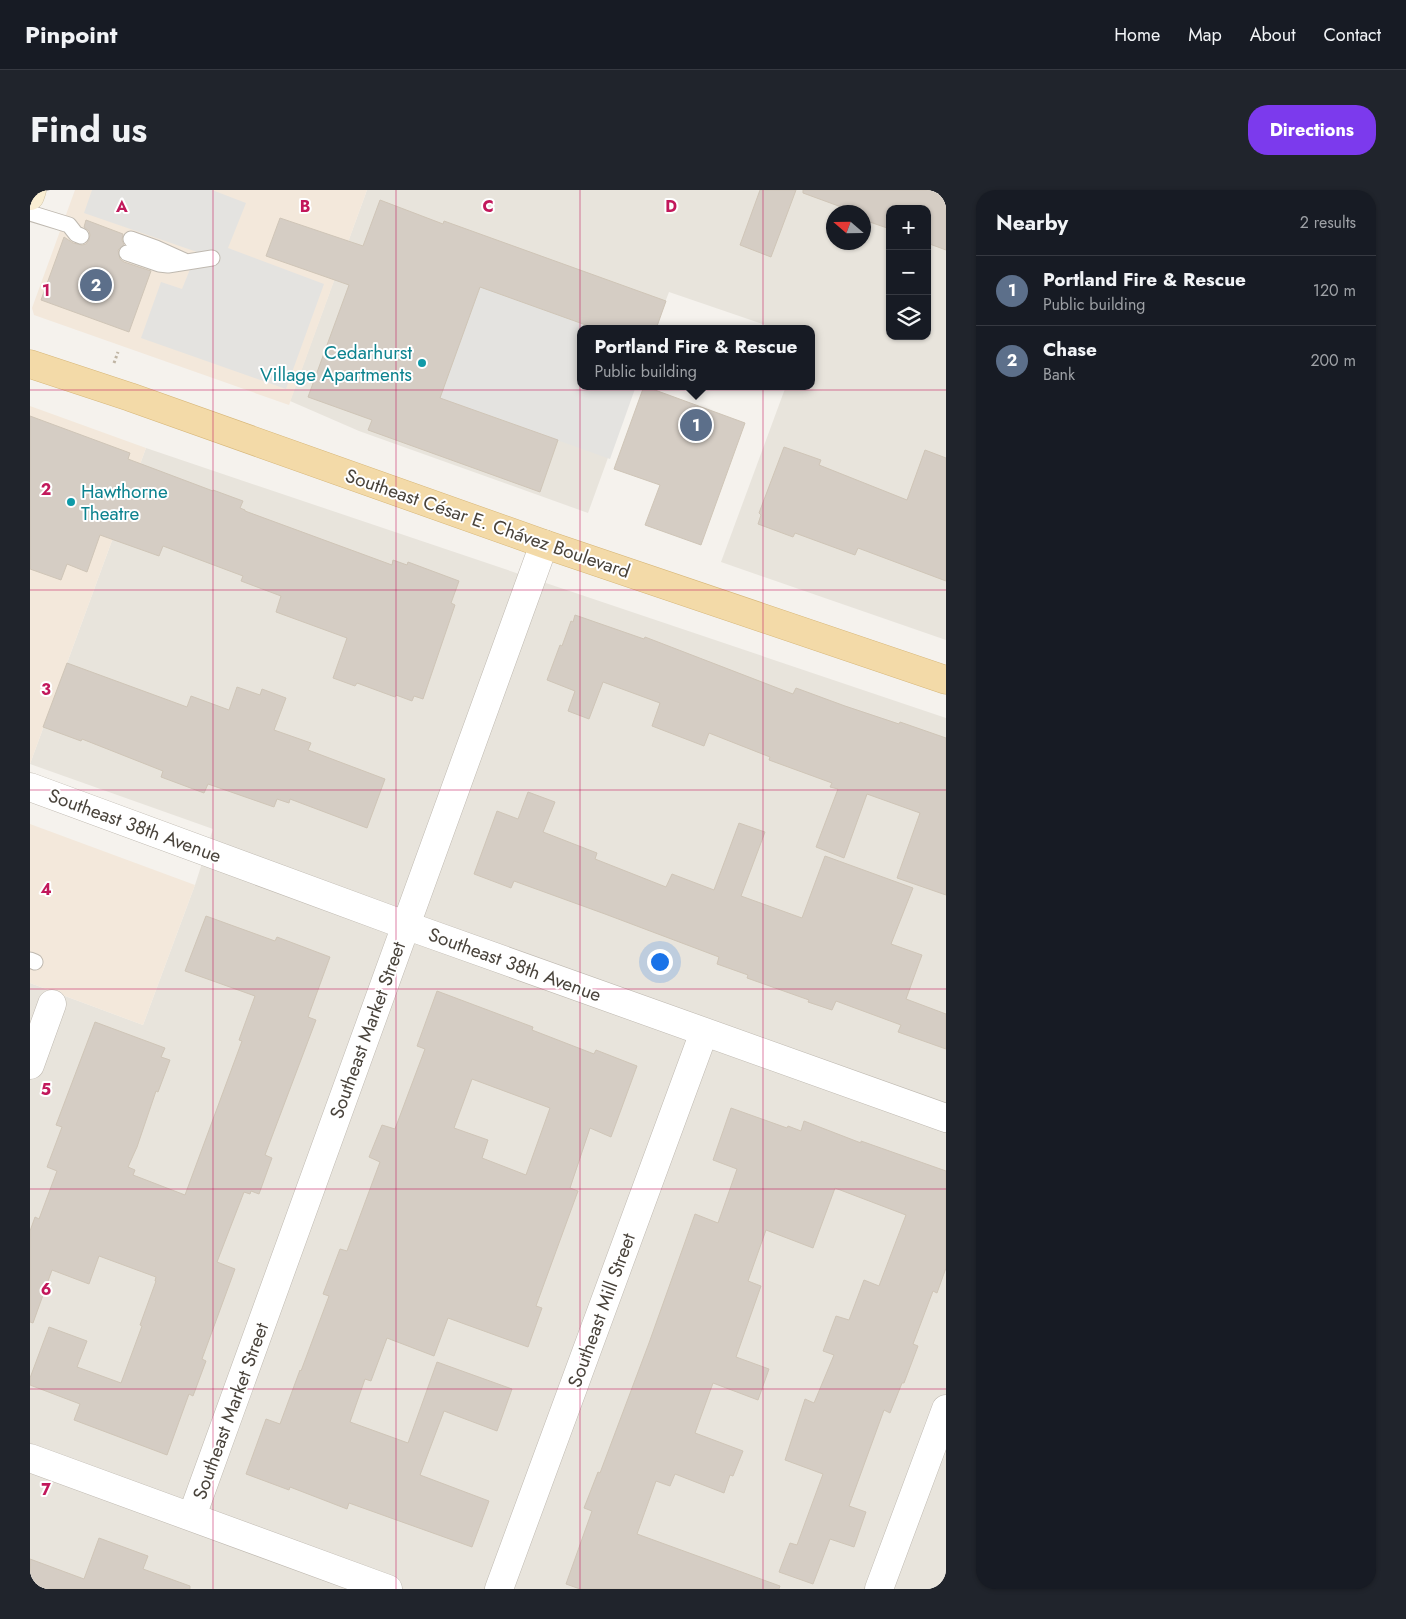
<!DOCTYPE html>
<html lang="en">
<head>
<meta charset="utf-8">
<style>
  body { margin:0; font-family:Jost,sans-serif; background:#20242c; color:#f1f3f6 }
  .controls { position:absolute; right:15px; top:15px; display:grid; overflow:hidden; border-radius:10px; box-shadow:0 1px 4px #0004 }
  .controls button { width:45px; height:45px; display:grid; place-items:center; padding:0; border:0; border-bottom:1px solid #363941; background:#171b24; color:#f1f3f6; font:25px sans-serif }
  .compass { position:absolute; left:796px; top:15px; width:45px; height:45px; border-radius:50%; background:#171b24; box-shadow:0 1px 4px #0004; rotate:290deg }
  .you { position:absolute; left:629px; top:771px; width:18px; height:18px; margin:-12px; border:4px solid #fff; border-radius:50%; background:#1a73e8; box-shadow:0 0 0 8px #1a73e833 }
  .badge { display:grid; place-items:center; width:32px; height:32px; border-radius:50%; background:#7c3aed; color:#fff; font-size:16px; font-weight:700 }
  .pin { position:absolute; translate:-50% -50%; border:2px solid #fff; box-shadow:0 1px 5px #0006 }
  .popup { position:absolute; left:547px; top:135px; width:238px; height:65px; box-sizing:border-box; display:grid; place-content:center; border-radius:10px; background:#171b24; filter:drop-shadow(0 1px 4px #0005); font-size:16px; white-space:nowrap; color:#9ea1a6 }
  .popup b { font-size:19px; color:#f1f3f6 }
  .popup::after { content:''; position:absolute; left:50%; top:100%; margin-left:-10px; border:10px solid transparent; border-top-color:#171b24 }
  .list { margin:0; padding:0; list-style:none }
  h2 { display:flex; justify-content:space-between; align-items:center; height:65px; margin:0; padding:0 20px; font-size:21px }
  h2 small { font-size:16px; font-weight:400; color:#9ea1a6 }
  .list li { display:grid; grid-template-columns:32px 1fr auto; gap:15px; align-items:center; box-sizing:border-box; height:70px; padding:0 20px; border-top:1px solid #363941 }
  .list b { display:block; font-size:19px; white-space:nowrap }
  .list p { margin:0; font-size:16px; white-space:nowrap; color:#9ea1a6 }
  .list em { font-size:16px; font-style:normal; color:#9ea1a6 }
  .icon { flex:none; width:28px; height:28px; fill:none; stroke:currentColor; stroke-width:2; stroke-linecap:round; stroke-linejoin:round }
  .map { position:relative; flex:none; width:916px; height:1399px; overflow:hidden; border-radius:20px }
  header { display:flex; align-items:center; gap:30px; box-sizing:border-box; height:70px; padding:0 25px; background:#171b24; border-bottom:1px solid #363941 }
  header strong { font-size:24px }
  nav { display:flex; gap:28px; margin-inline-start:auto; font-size:18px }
  .intro { display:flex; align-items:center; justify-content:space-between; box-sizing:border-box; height:120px; padding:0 30px }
  h1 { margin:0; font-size:35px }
  .button { padding:12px 22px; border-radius:20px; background:#7c3aed; color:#fff; font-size:18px; font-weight:700 }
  main { display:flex; gap:30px; padding:0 30px }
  aside { flex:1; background:#171b24; border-radius:20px; box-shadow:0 1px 4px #0004 }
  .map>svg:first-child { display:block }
  .residential { fill:#e8e4dc; fill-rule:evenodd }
  .commercial { fill:#f3e8db }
  .parking { fill:#e4e3e0 }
  .building { fill:#d5cdc4; stroke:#cfc5b7; fill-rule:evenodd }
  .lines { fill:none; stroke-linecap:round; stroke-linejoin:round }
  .lane-casing { stroke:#bfb9b0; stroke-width:17 }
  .street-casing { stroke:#bfb9b0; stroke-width:29 }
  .secondary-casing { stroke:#cec1a2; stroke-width:29 }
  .primary-casing { stroke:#d7b779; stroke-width:29 }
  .path { stroke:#bfb4a3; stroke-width:3; stroke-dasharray:2.5 2.5; stroke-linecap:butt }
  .lane { stroke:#fff; stroke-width:15 }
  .street { stroke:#fff; stroke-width:28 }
  .secondary { stroke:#f9eed3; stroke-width:28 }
  .primary { stroke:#f3daa8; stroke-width:28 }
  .grid { fill:none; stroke:#c2185b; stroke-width:1; stroke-opacity:0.55 }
  .culture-dot { fill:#0f9aa8; stroke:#fff; stroke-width:2 }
  .labels { text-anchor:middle; stroke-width:4; stroke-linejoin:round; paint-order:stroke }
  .culture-label { font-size:19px; fill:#0d838f; stroke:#fff; text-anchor:end }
  .street-label { font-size:19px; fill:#49433b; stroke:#fff }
  .grid-label { font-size:16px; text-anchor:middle; font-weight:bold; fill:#c2185b; stroke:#fff; stroke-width:4; stroke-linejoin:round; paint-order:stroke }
</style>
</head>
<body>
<header>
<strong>Pinpoint</strong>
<nav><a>Home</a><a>Map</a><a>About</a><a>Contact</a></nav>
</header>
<div class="intro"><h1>Find us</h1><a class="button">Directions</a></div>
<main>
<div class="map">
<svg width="916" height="1399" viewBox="0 0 916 1399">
  <rect width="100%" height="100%" fill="#f5f2ed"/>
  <path class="residential" d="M337,0H916V450L691,372L756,196H781V139H747L639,102L625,139H551V196H604L558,323L329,241L260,211ZM860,19H897V146H860ZM804,22H834V52H804Z
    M116,258L916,528V1399H0V793L113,835L165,695L183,639L0,574Z"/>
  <path class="commercial" d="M45,0H337L259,215L4,125L2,118Z
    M0,216L116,258L0,574Z
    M0,634L165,695L113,835L0,793Z"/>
  <path class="parking" d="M62,0H182L216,13L198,58L294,94L256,199L111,148L131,92L152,99L167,62L54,23Z
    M450,97L567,139H551V196H606L580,269L410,208Z"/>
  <path class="building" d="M730,0H766L741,67L710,55Z
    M773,0H916V60L897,53V19H860V39L834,30V22H825L773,3Z
    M350,10L413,34L414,31L636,111L626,139H567L450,97L410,208L528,250L510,302L338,240L342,230L278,207L319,95L236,66L250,28L333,56Z
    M56,30L93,44L92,50L94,55L88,60L90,69L94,72L121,81L99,142L11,110L34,47L43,53L52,55L56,54L59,50L60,45L59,41L54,37Z
    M614,196L715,233L671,355L615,335L630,295L584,279Z
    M0,226L100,263L98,269L183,301V300L213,311L210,318L215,320V321L362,375L363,370L377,375L378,372L429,391L421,413L425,415L393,509L384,506L382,511L366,505L365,507L327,493L325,496L303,488L317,448L246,422L251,406L211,391L213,386L133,356L129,366L70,345L57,382L37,374L31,390L0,379Z
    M754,257L791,270L789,275L877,310L895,260L916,268V391L828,358L825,365L765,343L763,347L728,334L731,325L729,323Z
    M545,425L614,449L615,447L763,504L766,498L815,516L869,534L870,532L916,548V705L867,688L890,623L837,604L814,668L786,657L808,599L800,597L802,593L739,570L740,567L679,543L674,556L622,536L630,513L573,492L559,529L538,521L545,501L517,490L530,455L532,456L541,431L543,432Z
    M37,473L157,517L161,506L199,520L207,497L230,505L232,499L256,508L244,540L281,553L278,560L355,589L337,638L260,609L259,613L247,609L244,617L178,594L174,603L131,587L133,581L52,549L51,551L13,537Z
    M498,602L525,612L513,642L567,663L565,669L636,697L642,684L684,700L709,633L735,642L711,706L772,728L795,666L883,698L861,754L892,765L876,809L916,824V859L868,842L871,835L806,811L802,820L778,812L779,810L717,788L718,785L687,774L689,767L575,724L484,691L481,698L444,684L467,621L488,629Z
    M176,726L245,751L247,747L300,767L278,827L286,830L235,965L242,968L229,1004L221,1001L220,1004L214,1002L187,1072L205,1079L172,1169L176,1171L163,1206L159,1204L137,1265L44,1230L50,1214L0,1195V1188L19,1137L57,1151L47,1177L91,1193L112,1136L110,1135L126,1091H125L126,1087L69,1066L59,1094L22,1080L3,1133L0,1132V1041L5,1027L9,1029L27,981L17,977L32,937L26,935L65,832L135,858L131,867L140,870L128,902L126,901L107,957L98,977L105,980L103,985L155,1005L212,851L209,850L225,806L155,781Z
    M407,801L503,837L502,840L564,864L566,860L607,876L581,947L560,938L540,998L548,1001L506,1116L512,1118L498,1157L418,1128L404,1166L357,1148L341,1191L335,1189L320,1232L378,1253L407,1172L482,1199L467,1241L414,1221L390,1285L459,1311L442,1357L319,1313L317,1319L260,1297L259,1300L216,1284L236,1229L250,1234L270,1180L271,1181L299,1106L293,1104L310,1059L317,1061L350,972L339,967L352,935L365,939L395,859L387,856ZM442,889L520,918L496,985L452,968L458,950L424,938Z
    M701,918L757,938L758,936L771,941L774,931L831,953V951L916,981V1078L907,1103L903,1101L883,1154L888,1156L874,1193H872L860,1223L854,1220L819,1316L836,1322L824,1357L800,1349L783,1394L749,1382L760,1353L767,1355L793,1284L755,1270L775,1209L784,1213L804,1165L793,1161L806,1126L819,1130L834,1090L849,1096L876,1025L805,998L783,1058L736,1040L718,1091L731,1096L706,1167L739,1179L728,1210L683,1193L665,1243L713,1261L703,1286L700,1285L694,1303L645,1284L640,1296L626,1291L607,1344L750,1396L749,1399H550L536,1394L562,1321L554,1318L568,1282L570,1283L619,1153L665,1024L688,1033L707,979L683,970Z
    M69,1348L118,1366L113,1379L160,1396V1399H0V1369L54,1389Z"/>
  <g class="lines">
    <g class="lane-casing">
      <path id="lane" d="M0,23L39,35L46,44L51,46
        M101,49L126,58L157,72
        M97,63L129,74L138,75L182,68
        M0,770L5,772"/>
    </g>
    <g class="street-casing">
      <path id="street" d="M0,597L375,735L916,928
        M0,875L22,814
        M0,1268L358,1399
        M162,1326L514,354
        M469,1399L674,842
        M849,1399L916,1219"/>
    </g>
    <g class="secondary-casing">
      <path id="secondary" d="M0,6L2,0"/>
    </g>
    <g class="primary-casing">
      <path id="primary" d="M0,174L100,207L514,354L916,490"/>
    </g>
    <path class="path" d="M84,173L88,162"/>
    <use href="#lane" class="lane"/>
    <use href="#street" class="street"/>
    <use href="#secondary" class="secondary"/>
    <use href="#primary" class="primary"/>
  </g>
  <path class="grid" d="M183,0V1399M366,0V1399M550,0V1399M733,0V1399M0,200H916M0,400H916M0,600H916M0,799H916M0,999H916M0,1199H916"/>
  <g class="culture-dot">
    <circle cx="392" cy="173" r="5"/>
    <circle cx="41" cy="312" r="5"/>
  </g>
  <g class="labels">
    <g class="culture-label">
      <text x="382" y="169">Cedarhurst<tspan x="382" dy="22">Village Apartments</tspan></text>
      <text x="51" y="308" text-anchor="start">Hawthorne<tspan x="51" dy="22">Theatre</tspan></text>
    </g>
    <g class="street-label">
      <text transform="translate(458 333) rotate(19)" y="7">Southeast César E. Chávez Boulevard</text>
      <text transform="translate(105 635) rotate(20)" y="7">Southeast 38th Avenue</text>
      <text transform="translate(485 774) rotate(20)" y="7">Southeast 38th Avenue</text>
      <text transform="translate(337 840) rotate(-70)" y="7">Southeast Market Street</text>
      <text transform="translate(571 1120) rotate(-70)" y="7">Southeast Mill Street</text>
      <text transform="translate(200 1221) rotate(-70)" y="7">Southeast Market Street</text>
    </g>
  </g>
  <g class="grid-label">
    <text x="92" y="22">A</text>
    <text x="275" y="22">B</text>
    <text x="458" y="22">C</text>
    <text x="641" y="22">D</text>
    <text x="16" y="106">1</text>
    <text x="16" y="305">2</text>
    <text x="16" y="505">3</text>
    <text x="16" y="705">4</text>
    <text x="16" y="905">5</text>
    <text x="16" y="1105">6</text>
    <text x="16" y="1305">7</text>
  </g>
</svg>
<div class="controls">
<button>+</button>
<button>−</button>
<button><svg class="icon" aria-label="layers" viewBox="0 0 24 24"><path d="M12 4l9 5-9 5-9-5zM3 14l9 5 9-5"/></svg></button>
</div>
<svg class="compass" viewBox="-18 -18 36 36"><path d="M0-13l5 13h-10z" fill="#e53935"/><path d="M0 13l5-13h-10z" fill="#9ea1a6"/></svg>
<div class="you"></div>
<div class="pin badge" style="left:666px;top:235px;background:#5c6f8a">1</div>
<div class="popup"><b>Portland Fire &amp; Rescue</b>Public building</div>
<div class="pin badge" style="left:66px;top:95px;background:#5c6f8a">2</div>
</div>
<aside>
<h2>Nearby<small>2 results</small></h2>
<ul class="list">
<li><span class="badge" style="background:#5c6f8a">1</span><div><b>Portland Fire &amp; Rescue</b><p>Public building</p></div><em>120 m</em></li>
<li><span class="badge" style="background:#5c6f8a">2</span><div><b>Chase</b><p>Bank</p></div><em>200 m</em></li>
</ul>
</aside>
</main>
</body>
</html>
